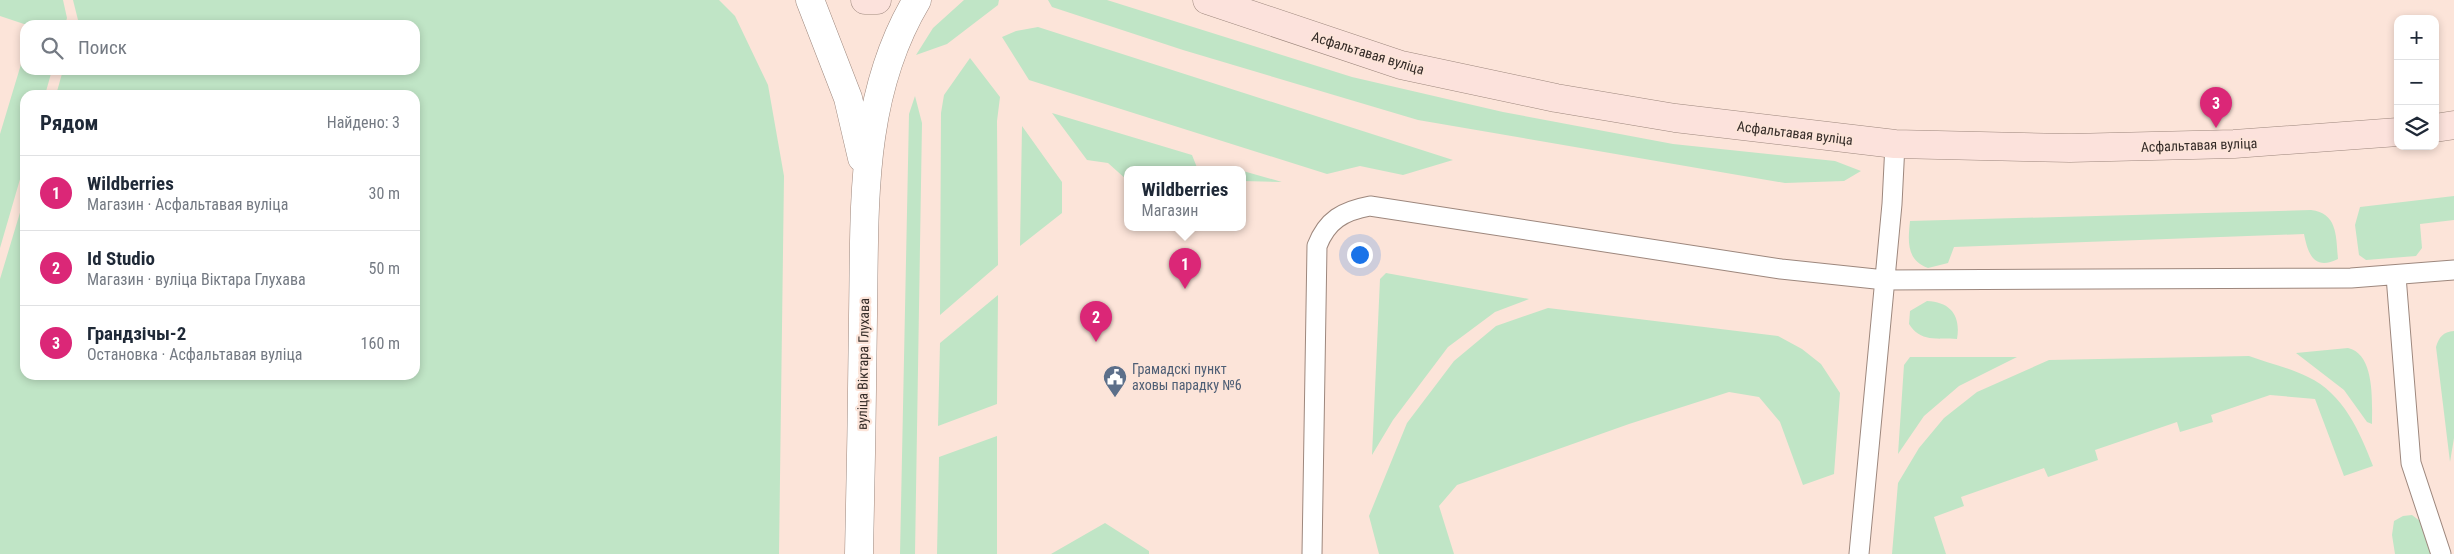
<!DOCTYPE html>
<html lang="ru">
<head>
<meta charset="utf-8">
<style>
  body { margin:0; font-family:"Roboto Condensed",sans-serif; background:#f2f2f3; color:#1f2937 }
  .controls { position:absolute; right:15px; top:15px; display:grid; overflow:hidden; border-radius:10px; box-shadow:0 2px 8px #0003 }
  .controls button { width:45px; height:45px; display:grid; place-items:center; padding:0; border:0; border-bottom:1px solid #e0e1e3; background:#fff; color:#1f2937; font:25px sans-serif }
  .you { position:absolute; left:1359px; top:254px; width:18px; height:18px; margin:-12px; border:4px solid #fff; border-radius:50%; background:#1a73e8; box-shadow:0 0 0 8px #1a73e833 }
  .badge { display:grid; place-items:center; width:32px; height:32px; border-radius:50%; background:#db2777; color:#fff; font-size:16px; font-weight:700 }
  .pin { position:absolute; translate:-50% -41px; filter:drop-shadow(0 1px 2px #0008) }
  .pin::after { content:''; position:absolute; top:26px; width:18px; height:15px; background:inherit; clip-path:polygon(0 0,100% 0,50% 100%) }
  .popup { position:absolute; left:1124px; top:166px; width:122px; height:65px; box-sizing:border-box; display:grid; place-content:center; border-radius:10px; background:#fff; filter:drop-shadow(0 1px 4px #0005); font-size:16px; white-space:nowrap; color:#747a83 }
  .popup b { font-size:19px; color:#1f2937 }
  .popup::after { content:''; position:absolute; left:50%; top:100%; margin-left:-10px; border:10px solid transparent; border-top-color:#fff }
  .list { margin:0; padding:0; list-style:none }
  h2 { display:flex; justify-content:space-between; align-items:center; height:65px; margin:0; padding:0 20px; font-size:21px }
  h2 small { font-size:16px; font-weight:400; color:#747a83 }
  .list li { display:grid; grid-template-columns:32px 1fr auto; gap:15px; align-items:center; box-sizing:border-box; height:75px; padding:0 20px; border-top:1px solid #e0e1e3 }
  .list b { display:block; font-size:19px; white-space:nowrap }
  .list p { margin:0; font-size:16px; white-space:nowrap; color:#747a83 }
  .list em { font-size:16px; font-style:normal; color:#747a83 }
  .icon { flex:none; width:28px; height:28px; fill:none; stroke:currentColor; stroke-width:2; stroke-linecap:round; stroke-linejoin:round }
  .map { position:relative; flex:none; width:2454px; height:554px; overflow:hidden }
  .search { position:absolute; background:#fff; box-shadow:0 2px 8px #0003; left:20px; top:20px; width:400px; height:55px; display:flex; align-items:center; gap:12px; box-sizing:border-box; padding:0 18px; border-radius:15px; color:#747a83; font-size:19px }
  .panel { position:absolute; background:#fff; box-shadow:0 2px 8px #0003; left:20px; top:90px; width:400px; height:290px; border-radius:15px }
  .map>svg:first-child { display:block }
  .green { fill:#c0e5c6 }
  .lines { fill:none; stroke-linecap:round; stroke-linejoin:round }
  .lane-casing { stroke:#9d877d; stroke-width:21 }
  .street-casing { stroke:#9d877d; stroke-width:29 }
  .secondary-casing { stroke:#9d877d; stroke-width:29 }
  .lane { stroke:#fff; stroke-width:19 }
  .street { stroke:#fff; stroke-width:28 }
  .secondary { stroke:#fce2dc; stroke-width:28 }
  .labels { text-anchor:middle; stroke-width:4.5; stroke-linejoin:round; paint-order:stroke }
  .street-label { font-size:14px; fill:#342b27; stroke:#fce4d9 }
  .service-label { font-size:14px; fill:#4e5e75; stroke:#fce4d9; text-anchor:start }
</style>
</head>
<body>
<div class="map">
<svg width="2454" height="554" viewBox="0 0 2454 554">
  <rect width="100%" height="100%" fill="#fce4d9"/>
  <path class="green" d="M0,0H63L67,18L65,25H27L0,16Z
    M73,0H719L735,16L768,85L784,176L779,554H0V279L25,196V375H415V95H56L63,70H415V25H77L78,20Z
    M964,0H999L998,5L947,44L916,55L933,28Z
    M1048,0H1107L1352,77L1503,112L1673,144L1835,161L1861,171L1844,181L1785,183L1418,120L1183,50L1052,7Z
    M1038,27L1453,160L1403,175L1360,166L1327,174L1029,80L1002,37L1016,31Z
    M25,51V70H52L45,95H25V162L0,248V134Z
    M970,58L1000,97L997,121L998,265L940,315L941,113L944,95Z
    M915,96L922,123L915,554H900L909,114Z
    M1052,113L1192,155L1198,170H1128L1127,180L1108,163L1087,160Z
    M1022,126L1062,182V213L1020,246Z
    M1243,171L1282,182L1243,181Z
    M2454,196V220L2420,224L2422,248L2416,256L2366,260L2359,255L2355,225L2360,207Z
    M2311,210C2338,213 2336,237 2338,259C2314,271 2308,254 2304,234L1954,247L1948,263L1928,268C1906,260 1908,241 1910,221Z
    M1386,273L1529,299L1495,312L1448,347L1393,420L1372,455L1380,279Z
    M998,295L997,404L938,426L940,343Z
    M1927,301C1951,302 1961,316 1957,339C1937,338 1920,342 1909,324L1910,311Z
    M1548,308L1778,336L1802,349L1821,364L1840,393L1834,474L1803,485L1780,422L1759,397L1729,392L1629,424L1457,485L1439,506L1454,554H1379L1369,516L1407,423L1454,361L1496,326Z
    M2454,331V438L2450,462L2436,347C2439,337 2443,332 2454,331Z
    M2348,348C2375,354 2372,401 2372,424L2367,422L2344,390L2296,353Z
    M2249,356C2268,363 2290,368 2308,377C2343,393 2360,432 2373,466L2344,476L2315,399L2270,395L2211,415L2213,422L2180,432L2177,422L2095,450L2098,460L2048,477L2044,468L1961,497L1964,506L1934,517L1946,554H1892L1898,483L1919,448L1944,418L1977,392L2049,360Z
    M1910,357H2017L1959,386L1924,416L1898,454L1904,365Z
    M997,436V554H937L939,457Z
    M2412,515L2420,521L2431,554H2395L2392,535L2394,521L2403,516Z
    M1105,523L1149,551V554H1051Z"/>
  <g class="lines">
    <g class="lane-casing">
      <path id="lane" d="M2396,276L2411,463L2441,554
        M1312,554L1317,246C1327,220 1343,211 1370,206L1781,269L1885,280L2351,278L2454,270
        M1859,554L1892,204L1895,144"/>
    </g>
    <g class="street-casing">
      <path id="street" d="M810,0L848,98L862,158
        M859,554C861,475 862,395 863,316C865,207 859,97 917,0"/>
    </g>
    <g class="secondary-casing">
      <path id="secondary" d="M865,0H877
        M1207,0L1401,65L1556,98L1675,118L1895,144L2070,148L2234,144L2398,132
        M2435,128L2454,125"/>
    </g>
    <use href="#lane" class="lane"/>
    <use href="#street" class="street"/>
    <use href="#secondary" class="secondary"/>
  </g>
  <defs>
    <g id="civic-pin" transform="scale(1.25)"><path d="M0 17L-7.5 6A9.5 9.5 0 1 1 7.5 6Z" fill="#5c6f8a" stroke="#fce4d9"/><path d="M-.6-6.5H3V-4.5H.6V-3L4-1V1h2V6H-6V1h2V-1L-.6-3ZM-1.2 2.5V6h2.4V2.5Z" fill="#fff"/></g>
  </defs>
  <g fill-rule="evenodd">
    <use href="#civic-pin" x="1115" y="377"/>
  </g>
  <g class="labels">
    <g class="street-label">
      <text transform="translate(1368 53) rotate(17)" y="5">Асфальтавая вуліца</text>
      <text transform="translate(1795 133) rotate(7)" y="5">Асфальтавая вуліца</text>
      <text transform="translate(2199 145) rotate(-2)" y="5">Асфальтавая вуліца</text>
      <text transform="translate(863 364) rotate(-89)" y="5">вуліца Віктара Глухава</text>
    </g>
    <g class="service-label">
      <text x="1132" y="374">Грамадскі пункт<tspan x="1132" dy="16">аховы парадку №6</tspan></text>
    </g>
  </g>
</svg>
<div class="controls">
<button>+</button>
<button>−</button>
<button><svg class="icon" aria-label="layers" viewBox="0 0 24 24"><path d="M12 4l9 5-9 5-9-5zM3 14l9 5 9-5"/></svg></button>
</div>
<div class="you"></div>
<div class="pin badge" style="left:1185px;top:289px">1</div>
<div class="popup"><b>Wildberries</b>Магазин</div>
<div class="pin badge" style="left:1096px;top:342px">2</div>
<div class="pin badge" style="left:2216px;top:128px">3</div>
<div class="search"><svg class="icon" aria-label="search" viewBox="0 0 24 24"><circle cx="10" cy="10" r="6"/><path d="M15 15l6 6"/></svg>Поиск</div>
<section class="panel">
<h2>Рядом<small>Найдено: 3</small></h2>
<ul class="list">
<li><span class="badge">1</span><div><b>Wildberries</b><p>Магазин · Асфальтавая вуліца</p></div><em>30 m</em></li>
<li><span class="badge">2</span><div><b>Id Studio</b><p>Магазин · вуліца Віктара Глухава</p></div><em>50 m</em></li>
<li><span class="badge">3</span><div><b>Грандзічы-2</b><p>Остановка · Асфальтавая вуліца</p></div><em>160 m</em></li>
</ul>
</section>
</div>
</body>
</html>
